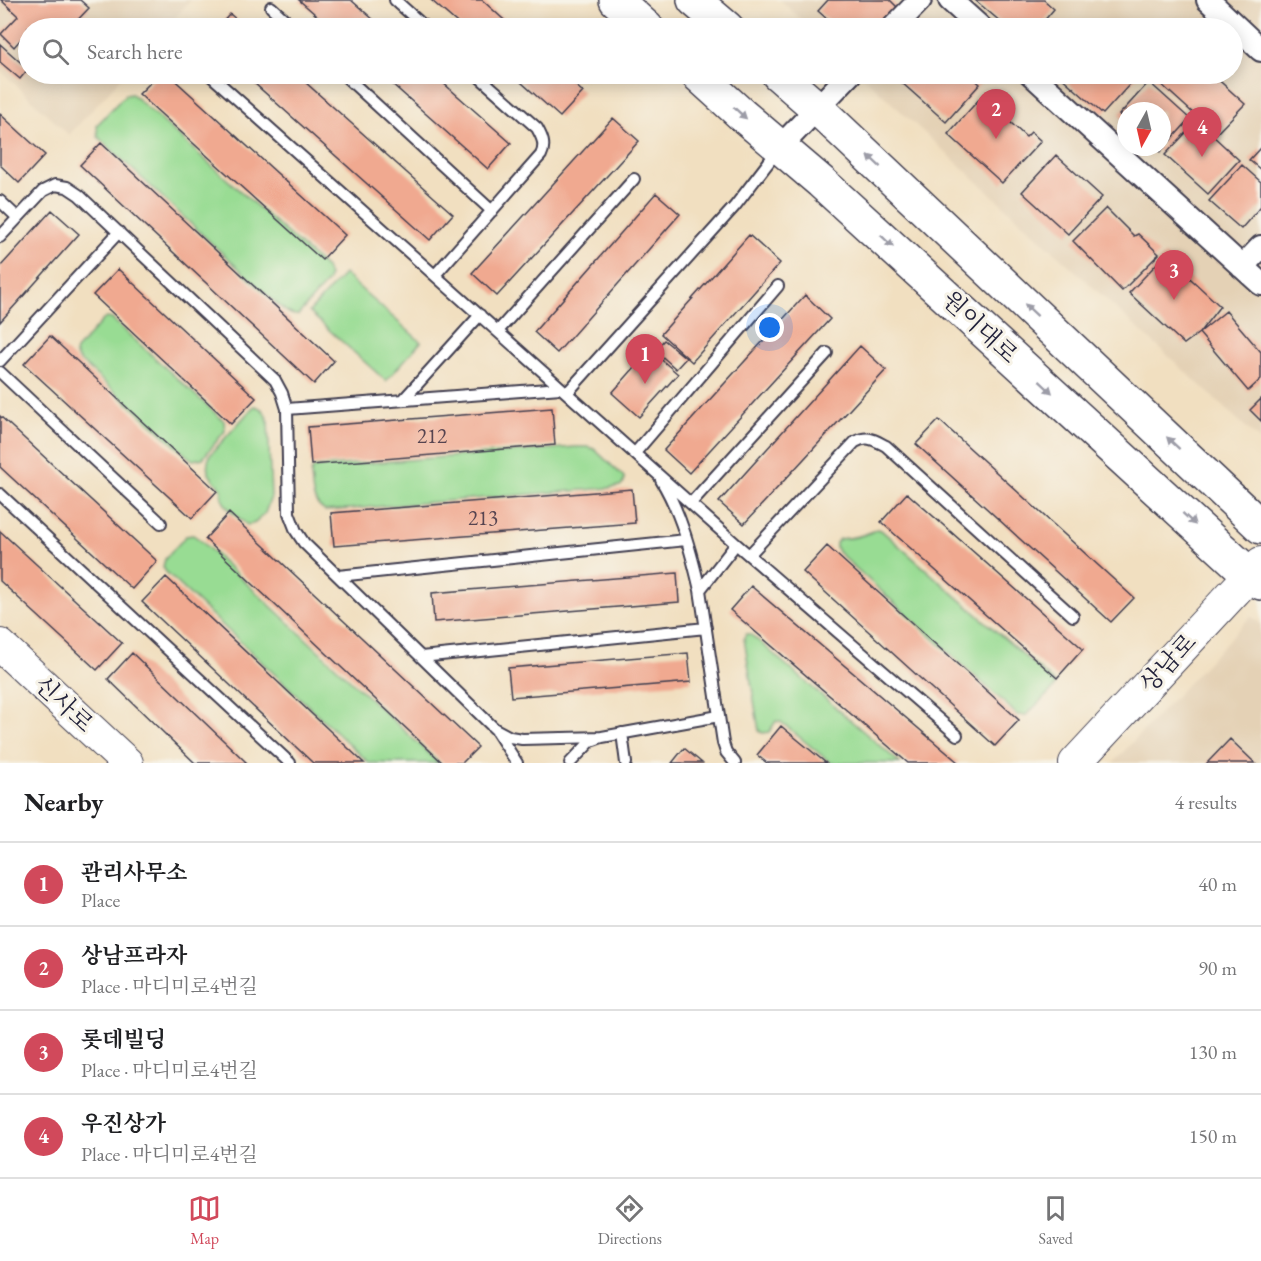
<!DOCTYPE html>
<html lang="en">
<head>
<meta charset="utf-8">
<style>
  body { margin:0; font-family:"EB Garamond","Noto Serif KR",serif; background:#f2f2f2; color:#202124 }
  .compass { position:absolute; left:1117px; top:102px; width:54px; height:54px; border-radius:50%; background:#fff; box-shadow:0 3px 15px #0003; rotate:188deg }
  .you { position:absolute; left:770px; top:328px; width:21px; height:21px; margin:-15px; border:4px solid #fff; border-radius:50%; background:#1a73e8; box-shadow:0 0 0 9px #1a73e833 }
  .badge { display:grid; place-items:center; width:39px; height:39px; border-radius:50%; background:#d1495b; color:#fff; font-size:20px; font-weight:700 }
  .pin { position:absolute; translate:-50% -50px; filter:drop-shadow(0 2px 3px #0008) }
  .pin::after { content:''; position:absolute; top:32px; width:21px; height:18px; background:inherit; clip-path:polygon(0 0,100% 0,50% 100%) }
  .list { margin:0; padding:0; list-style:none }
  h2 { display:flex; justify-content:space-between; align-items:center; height:78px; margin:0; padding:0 24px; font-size:26px }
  h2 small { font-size:20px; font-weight:400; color:#757577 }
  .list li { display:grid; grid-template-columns:39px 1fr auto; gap:18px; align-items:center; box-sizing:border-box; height:84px; padding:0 24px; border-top:2px solid #e0e0e0 }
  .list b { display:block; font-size:22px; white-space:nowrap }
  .list p { margin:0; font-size:20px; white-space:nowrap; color:#757577 }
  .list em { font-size:20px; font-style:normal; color:#757577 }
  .icon { flex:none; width:33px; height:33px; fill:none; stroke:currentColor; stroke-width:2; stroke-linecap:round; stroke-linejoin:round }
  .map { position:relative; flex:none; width:1261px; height:763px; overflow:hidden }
  .search { position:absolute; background:#fff; box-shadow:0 3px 15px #0003; left:18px; right:18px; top:18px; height:66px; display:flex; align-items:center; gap:15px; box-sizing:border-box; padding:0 21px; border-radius:33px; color:#757577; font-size:22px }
  .sheet { height:414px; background:#fff }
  nav { display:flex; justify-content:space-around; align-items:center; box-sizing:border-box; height:84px; border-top:2px solid #e0e0e0; background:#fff; font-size:16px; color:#757577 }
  nav a { display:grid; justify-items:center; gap:3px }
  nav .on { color:#d1495b }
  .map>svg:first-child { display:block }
  .built { fill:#e4d1b5; fill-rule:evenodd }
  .green { fill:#98dc93; stroke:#5d7f67; stroke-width:1.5 }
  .building { fill:#f0a990 }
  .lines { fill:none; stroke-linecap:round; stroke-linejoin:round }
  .service-casing { stroke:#413e4f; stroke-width:14 }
  .minor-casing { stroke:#413e4f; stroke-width:26 }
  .secondary-casing { stroke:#413e4f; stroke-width:34 }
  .primary-casing { stroke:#413e4f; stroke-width:36 }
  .service { stroke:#fff; stroke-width:10 }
  .minor { stroke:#fff; stroke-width:22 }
  .secondary { stroke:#fff; stroke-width:32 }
  .primary { stroke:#fff; stroke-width:33 }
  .oneway { fill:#9c9ca7 }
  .labels { text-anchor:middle; stroke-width:6; stroke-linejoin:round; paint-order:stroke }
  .number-label { font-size:21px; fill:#564450 }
  .street-label { font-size:24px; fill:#22223b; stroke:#f7f3e8 }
</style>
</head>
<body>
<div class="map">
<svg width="1261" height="763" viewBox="0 0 1261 763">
  <rect width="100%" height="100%" fill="#f7f3e8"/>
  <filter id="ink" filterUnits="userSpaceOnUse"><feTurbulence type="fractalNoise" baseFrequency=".0167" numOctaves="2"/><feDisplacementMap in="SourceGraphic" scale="12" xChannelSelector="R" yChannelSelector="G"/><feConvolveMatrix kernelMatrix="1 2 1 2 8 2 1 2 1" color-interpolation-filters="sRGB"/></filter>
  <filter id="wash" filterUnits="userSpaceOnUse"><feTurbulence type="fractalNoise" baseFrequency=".008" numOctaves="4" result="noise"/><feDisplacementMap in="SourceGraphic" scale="24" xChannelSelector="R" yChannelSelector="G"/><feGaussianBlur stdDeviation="1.35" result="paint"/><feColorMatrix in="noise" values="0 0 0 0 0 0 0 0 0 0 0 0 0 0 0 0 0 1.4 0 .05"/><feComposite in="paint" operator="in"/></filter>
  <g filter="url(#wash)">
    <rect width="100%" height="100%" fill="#f1dfc0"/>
    <path class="built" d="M0,0H191L166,28H28V74H125L69,135L0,70Z
      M780,0H1261V441L860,74H1232V28H811ZM1126,111H1162V147H1126Z
      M1251,616L1261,624V763H1113Z"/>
    <path class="green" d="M132,94L326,268L329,276L328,281L298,315C287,316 277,303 268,296L98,137L97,125L125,95Z
      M344,274L421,342L386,381L309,312Z
      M106,318L112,319L224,421L225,431L203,458L193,460L187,456L78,359L75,354L76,350L102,321Z
      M254,406C263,408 265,412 268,420L271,497L265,513L255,523L247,525C237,516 218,504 222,490C211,476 203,473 210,455Z
      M576,447H588L594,449L624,477V482L620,486L608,488L325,511C310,501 313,490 311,474L312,470L316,467Z
      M877,529L881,530L1053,681L1055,685L1052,690L1026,715H1017L1008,706L838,552L836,547V543L839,539C854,538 865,536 877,529Z
      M193,535L199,539L439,763H369L166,572L163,567L165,559L186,536Z
      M746,634H750L755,638L900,763H831L781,722L776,721L769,732L763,733L759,731L744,638Z"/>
    <g id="blocks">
      <path class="building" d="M1,0H80L89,8L70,28H28V46L21,39L14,47L1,34L18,16Z
        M299,0H351L383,28H331Z
        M431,0H482L513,28H463Z
        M828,0H890L899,9L881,28H837L818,11Z
        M975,0H1044L1054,9L1038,28H1008Z
        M230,14L246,28H217Z
        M0,44L28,69L20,79L0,62Z
        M159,74H168L345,235L322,260L139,94Z
        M244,74H296L453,214L430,240Z
        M381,74H433L511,143L488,169Z
        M512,74H563L583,92L560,117Z
        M892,74H969L980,84L946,122Z
        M1062,74H1139L1103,114L1060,76Z
        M1150,74H1212L1245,104L1216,134Z
        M1149,82L1190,119L1160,152L1155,147H1162V111H1126V121L1119,115Z
        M982,96L1026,137L1031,132L1041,141L1002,183L948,134Z
        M0,114L45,155L19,183L0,165Z
        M613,118L639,141L497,296L472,273Z
        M1197,121L1239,160L1208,194L1165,155Z
        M101,143L334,361L314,384L80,165Z
        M1261,147V170L1249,160Z
        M1056,155L1102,197L1068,234L1022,192Z
        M1242,165L1261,182V206L1241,229L1209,201Z
        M656,193L680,214L557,353L534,332Z
        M1106,208L1134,236L1138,234L1159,254L1122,291L1073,241Z
        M52,210L79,234L0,322V267Z
        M749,235L780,263L692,362L661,334Z
        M1165,255L1220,306L1199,333L1226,311L1261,352V379L1248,391L1199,333L1184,344L1129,293Z
        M118,269L256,398L231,424L93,295Z
        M805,295L830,319L689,473L664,450Z
        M50,336L217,491L192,518L24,364Z
        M664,340L686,358L676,369L655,350Z
        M860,346L886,370L744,524L719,502Z
        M650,350L678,374L639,417L612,393Z
        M1261,399V421L1250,410Z
        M552,408L555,445L311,465L308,427Z
        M0,416L157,561L132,589L0,467Z
        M939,420L1134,598L1111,622L916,444Z
        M632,489L635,523L334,546L331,513Z
        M907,493L1083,649L1057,678L881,522Z
        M229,513L478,747L462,763H443L205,539Z
        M0,531L122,643L97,670L0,581Z
        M827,546L1019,720L995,746L803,572Z
        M677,573L679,602L434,622L432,593Z
        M166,577L364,763H313L142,602Z
        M751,586L959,763H908L730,610Z
        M132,653L247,763H195L108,679Z
        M688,653L691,682L511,697L508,668Z
        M781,726L826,763H767L757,755Z
        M1230,739L1255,763H1207Z
        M684,748L702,763H672Z"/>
    </g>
  </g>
  <g filter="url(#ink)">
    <use href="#blocks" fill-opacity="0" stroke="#413e4f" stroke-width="1.5"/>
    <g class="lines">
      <g class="service-casing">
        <path id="service" d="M395,0L426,28
          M271,7L294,28
          M209,74L736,544L957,735
          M343,74L492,211
          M0,201L18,218
          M0,237L43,191L55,185L67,187L79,195L275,380L282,393L287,409L289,513L296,531L304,543L495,729L510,737L522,739L602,737
          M435,275L541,155C546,145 542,137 537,128L476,74
          M498,331L634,179
          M0,361L119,232
          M0,372L161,523
          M567,393L735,206L778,150
          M403,400L480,315
          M287,409L561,388
          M635,453L778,286
          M661,480C681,513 691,552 700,590L723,743L726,752L735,763
          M0,494L290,763
          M691,503L827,353
          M749,555L855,442C868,435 874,440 886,446L1073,616
          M338,576L686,540
          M700,590L736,544
          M421,657L706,628
          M497,732L517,763
          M622,733L626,763
          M570,763L591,741L602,737L719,716"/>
      </g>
      <g class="minor-casing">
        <path id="minor" d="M950,0L981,28
          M1208,0L1261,50
          M893,28L920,0
          M1031,74L1261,284
          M780,147L850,74
          M1242,267L1261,247"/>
      </g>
      <g class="secondary-casing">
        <path id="secondary" d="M0,645L127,763
          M1075,763L1261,563"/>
      </g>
      <g class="primary-casing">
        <path id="primary" d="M616,0L647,28
          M694,0L727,28
          M697,74L741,114L821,182L1250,575L1261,583
          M778,74L817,108L1261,527"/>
      </g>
      <use href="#service" class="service"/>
      <use href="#minor" class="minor"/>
      <use href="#secondary" class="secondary"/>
      <use href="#primary" class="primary"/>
    </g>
    <defs><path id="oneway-solid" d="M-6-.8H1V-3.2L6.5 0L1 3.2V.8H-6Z" transform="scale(1.5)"/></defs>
    <g class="oneway">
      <use href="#oneway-solid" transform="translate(740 113) rotate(42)"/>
      <use href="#oneway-solid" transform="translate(874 161) rotate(-137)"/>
      <use href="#oneway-solid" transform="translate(887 241) rotate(43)"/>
      <use href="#oneway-solid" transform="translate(1031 310) rotate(-137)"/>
      <use href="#oneway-solid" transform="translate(1046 387) rotate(43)"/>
      <use href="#oneway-solid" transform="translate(1173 443) rotate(-137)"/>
      <use href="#oneway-solid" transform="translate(1189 519) rotate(43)"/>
    </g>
  </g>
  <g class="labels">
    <g class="number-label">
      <text x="432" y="443">212</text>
      <text x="483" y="525">213</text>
    </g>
    <g class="street-label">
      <text transform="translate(980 327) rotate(43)" y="8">원이대로</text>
      <text transform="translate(1168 663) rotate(-47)" y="8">상남로</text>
      <text transform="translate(64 704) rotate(43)" y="8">신사로</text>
    </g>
  </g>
</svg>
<svg class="compass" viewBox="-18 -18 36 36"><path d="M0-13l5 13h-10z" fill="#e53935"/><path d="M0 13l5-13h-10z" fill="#757577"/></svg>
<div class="you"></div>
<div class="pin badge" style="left:645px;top:384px">1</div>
<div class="pin badge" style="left:996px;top:139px">2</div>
<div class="pin badge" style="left:1174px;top:300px">3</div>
<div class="pin badge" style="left:1202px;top:157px">4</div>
<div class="search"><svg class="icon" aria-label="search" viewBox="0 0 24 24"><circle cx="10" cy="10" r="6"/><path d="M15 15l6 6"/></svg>Search here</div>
</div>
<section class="sheet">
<h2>Nearby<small>4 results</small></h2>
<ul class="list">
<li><span class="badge">1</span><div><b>관리사무소</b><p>Place</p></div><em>40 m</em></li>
<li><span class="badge">2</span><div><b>상남프라자</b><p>Place · 마디미로4번길</p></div><em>90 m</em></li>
<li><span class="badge">3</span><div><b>롯데빌딩</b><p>Place · 마디미로4번길</p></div><em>130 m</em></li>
<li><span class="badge">4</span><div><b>우진상가</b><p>Place · 마디미로4번길</p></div><em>150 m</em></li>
</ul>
</section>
<nav>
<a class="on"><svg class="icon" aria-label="map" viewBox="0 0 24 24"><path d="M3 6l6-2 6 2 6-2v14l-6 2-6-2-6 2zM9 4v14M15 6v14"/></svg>Map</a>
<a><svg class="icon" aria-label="directions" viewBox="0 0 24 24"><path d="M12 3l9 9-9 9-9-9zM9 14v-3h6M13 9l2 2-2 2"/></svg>Directions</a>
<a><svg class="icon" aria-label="saved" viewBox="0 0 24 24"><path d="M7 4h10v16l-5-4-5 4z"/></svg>Saved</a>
</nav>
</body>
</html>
